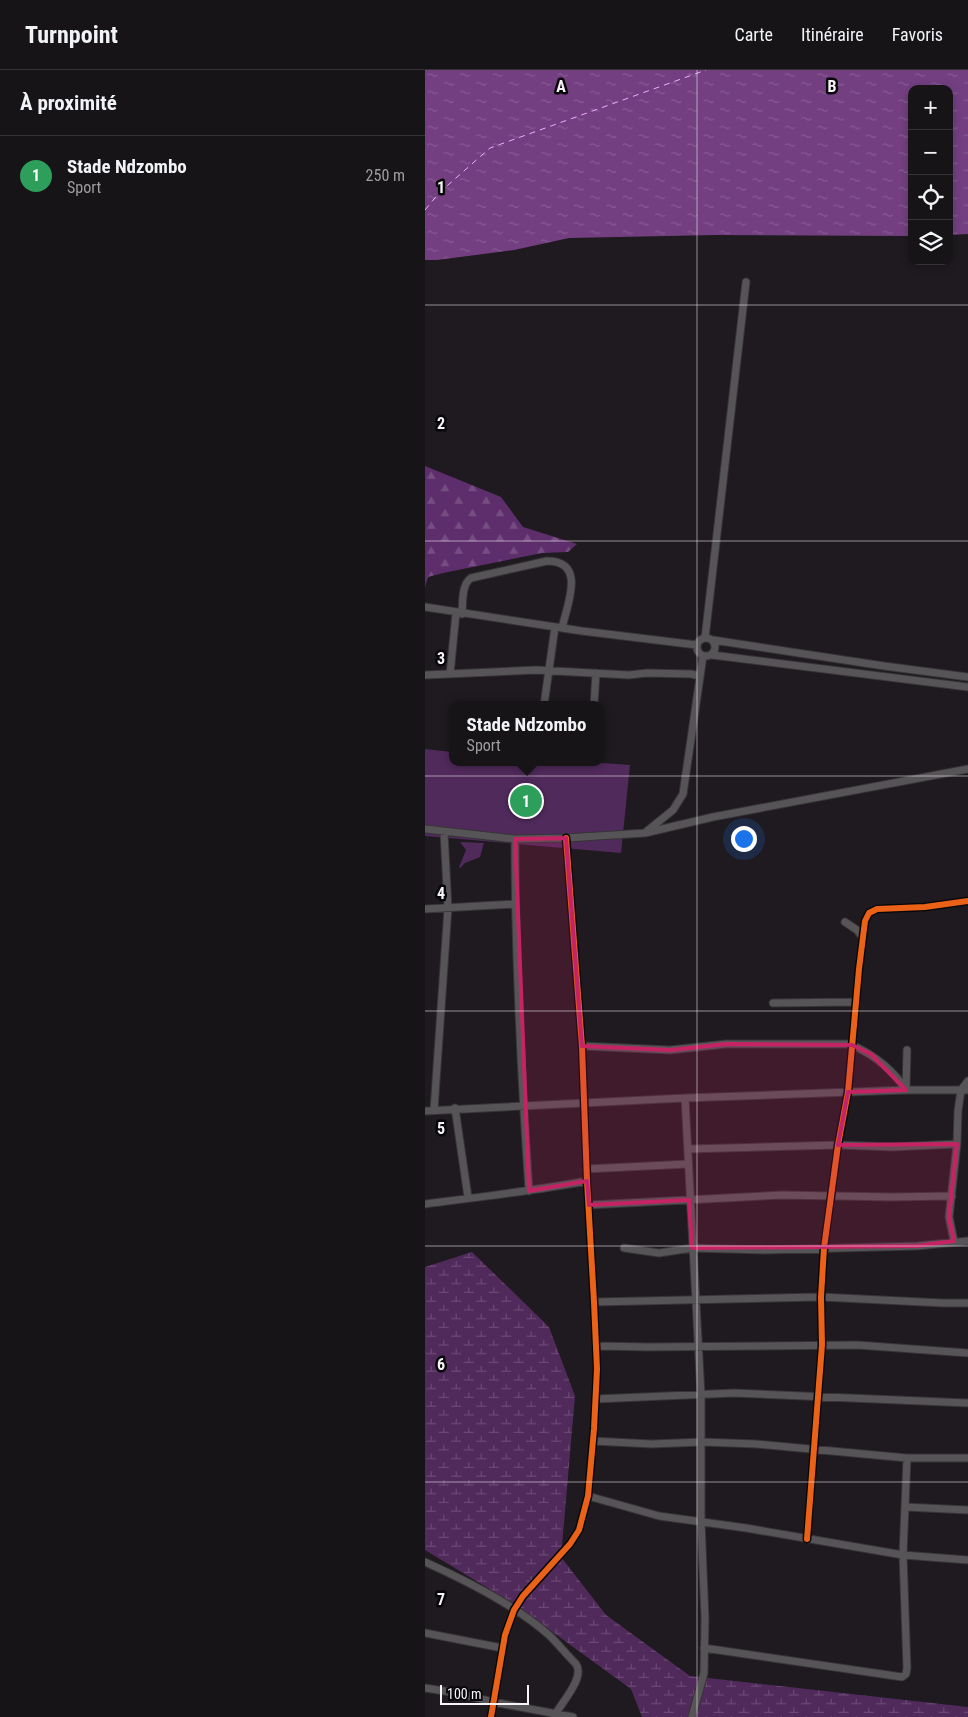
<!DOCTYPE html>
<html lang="fr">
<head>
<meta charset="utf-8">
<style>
  body { margin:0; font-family:"Roboto Condensed",sans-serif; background:#232124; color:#f1f3f6 }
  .controls { position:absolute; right:15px; top:15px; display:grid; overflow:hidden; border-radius:10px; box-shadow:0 2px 8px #0003 }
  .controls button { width:45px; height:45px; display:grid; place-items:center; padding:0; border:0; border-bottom:1px solid #353336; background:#161417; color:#f1f3f6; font:25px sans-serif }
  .scale { position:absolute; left:15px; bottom:12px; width:89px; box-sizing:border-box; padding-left:5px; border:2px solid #f7f3f9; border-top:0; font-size:14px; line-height:18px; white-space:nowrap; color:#f7f3f9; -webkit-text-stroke:4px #070608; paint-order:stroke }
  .you { position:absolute; left:318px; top:768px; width:18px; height:18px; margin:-12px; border:4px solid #fff; border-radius:50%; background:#1a73e8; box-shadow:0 0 0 8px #1a73e833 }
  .badge { display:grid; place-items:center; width:32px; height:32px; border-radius:50%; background:#aba7ad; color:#fff; font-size:16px; font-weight:700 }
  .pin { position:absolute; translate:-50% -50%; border:2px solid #fff; box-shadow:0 1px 5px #0006 }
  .popup { position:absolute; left:24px; top:631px; width:155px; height:65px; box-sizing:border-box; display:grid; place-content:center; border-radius:10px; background:#161417; filter:drop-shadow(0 1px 4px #0005); font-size:16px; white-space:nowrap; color:#9e9ea1 }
  .popup b { font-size:19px; color:#f1f3f6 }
  .popup::after { content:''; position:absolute; left:50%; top:100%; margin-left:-10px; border:10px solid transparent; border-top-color:#161417 }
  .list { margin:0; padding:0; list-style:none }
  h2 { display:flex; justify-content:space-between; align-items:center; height:65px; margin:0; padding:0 20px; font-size:21px }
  h2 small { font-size:16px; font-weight:400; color:#9e9ea1 }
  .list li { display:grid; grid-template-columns:32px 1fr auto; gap:15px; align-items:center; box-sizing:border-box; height:80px; padding:0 20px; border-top:1px solid #353336 }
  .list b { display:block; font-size:19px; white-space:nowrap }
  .list p { margin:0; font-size:16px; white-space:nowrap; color:#9e9ea1 }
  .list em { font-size:16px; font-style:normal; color:#9e9ea1 }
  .icon { flex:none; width:28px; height:28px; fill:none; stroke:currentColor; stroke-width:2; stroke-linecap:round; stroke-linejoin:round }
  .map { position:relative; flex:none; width:543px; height:1647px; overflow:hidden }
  header { display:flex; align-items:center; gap:30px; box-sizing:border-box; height:70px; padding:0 25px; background:#161417; border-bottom:1px solid #353336 }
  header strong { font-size:24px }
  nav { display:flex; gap:28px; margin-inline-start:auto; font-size:18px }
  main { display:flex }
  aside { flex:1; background:#161417 }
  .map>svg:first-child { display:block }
  .forest { fill:url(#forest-firs) }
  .wetland { fill:url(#wetland-marsh) }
  .garden { fill:#512a5c }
  .water { fill:url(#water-ripples) }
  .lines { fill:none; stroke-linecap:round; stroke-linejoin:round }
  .ferry { stroke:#ecaffe; stroke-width:1; stroke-dasharray:6 5; stroke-linecap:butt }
  .street-casing { stroke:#373437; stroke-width:9 }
  .street { stroke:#565457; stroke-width:7 }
  .cycleway-casing { stroke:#070608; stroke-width:9 }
  .cycleway { stroke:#ea6118; stroke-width:6 }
  .marked { fill:#c52363; fill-opacity:0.2; stroke:#c52363; stroke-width:4; stroke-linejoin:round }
  .grid { fill:none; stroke:#f7f3f9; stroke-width:1; stroke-opacity:0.55 }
  .grid-label { font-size:16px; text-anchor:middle; font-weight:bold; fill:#f7f3f9; stroke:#070608; stroke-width:5; stroke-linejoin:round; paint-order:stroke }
</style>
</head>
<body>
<header>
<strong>Turnpoint</strong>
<nav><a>Carte</a><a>Itinéraire</a><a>Favoris</a></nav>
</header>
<main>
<aside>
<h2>À proximité<small></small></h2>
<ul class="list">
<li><span class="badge" style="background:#2e9e5b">1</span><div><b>Stade Ndzombo</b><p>Sport</p></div><em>250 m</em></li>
</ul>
</aside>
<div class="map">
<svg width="543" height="1647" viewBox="0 0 543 1647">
  <defs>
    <pattern id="forest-firs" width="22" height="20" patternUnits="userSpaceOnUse" patternTransform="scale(1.25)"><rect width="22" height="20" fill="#5e2e6c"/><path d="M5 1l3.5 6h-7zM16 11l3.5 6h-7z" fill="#764d82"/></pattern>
    <pattern id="wetland-marsh" width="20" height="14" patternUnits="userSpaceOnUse" patternTransform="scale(1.25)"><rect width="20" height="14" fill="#512a5c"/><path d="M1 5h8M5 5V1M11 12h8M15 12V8" fill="none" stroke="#6b4974"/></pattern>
    <pattern id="water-ripples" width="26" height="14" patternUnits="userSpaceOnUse" patternTransform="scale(1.25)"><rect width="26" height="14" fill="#733f81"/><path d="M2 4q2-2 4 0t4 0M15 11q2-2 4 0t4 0" fill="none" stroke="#885b94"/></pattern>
  </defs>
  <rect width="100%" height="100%" fill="#1e1a1f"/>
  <path class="forest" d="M0,396L76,427L98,457L152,474L143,482L117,483L18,503L3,507L0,517Z"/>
  <path class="wetland" d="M47,1182L124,1257L150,1326L136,1487L181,1545L265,1606L543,1637V1647H217L206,1619L89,1534L0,1480V1197Z"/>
  <path class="garden" d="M0,679L27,682V692H163L205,695L196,783L0,766Z
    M35,772L59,773L55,787L40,793L35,798L34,797L41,780Z"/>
  <path class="water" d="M0,0H543V164L524,165V19H487V166L291,165L144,168L89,180L12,190H0Z"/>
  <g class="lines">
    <path class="ferry" d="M0,140L14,123L65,78L281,0"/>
    <g class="street-casing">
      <path id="street" d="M0,537L157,561L272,575
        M37,544C38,533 36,515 46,508L122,491C162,491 142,535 137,558
        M272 577a9 9 0 1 1 18 0a9 9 0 1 1-18 0Z
        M280,568L321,212
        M288,570L459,596L543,607
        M287,585L543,617
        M25,604L31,543
        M0,605L111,600L204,605L222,603L266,604L275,606
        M119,635L130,557
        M169,635L171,603
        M0,759L90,769L141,768L220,763L288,747L543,699
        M222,761L248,740L258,724L278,586
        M90,769C90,886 96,1004 104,1121
        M0,839L90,834
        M420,852L432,860L438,868
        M348,933L431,932
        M427,975C449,985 467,998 481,1020
        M157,976L245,980L301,974H427
        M481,1019L482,980
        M260,1028L276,1325V1451L280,1548L279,1603L267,1647
        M30,1038L43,1127
        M9,1040L23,838L19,762
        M0,1041L260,1028L481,1020H543
        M264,1079L413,1075L468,1077L532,1074
        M161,1099L263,1094
        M0,1134C54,1127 108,1121 162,1111
        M164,1135L357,1125L466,1127L527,1126
        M529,1171L524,1147L532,1074L533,1041L536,1020L543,1011
        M199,1178L234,1183L267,1178L341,1180L492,1176L543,1171
        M169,1232L396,1227L518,1233H543
        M171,1276L223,1277L432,1275L543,1283
        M171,1329L309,1323L543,1333
        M168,1371L227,1374L277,1372L331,1374L482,1388H543
        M163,1426L234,1446L321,1458L478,1485L543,1490
        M480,1437L543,1440
        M382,1469L397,1275L396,1227L399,1178L413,1075L423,1022L434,899L440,851L444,843L452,839L500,837L543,831
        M0,1492C40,1510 93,1537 125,1566C134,1575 142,1585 151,1594C161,1608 134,1635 129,1647
        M0,1563L77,1578
        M279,1578L477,1607L481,1604L482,1598L478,1485L482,1388
        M0,1618L32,1623L68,1632L148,1647
        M66,1647L80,1565L89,1540L98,1526L145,1474L154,1460L163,1426L169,1359L172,1299L169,1232L162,1111L157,976L141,768"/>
    </g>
    <use href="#street" class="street"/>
    <g class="cycleway-casing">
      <path id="cycleway" d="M382,1469L397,1275L396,1227L399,1178L413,1075L423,1022L434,899L440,851L444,843L452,839L500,837L543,831
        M66,1647L80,1565L89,1540L98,1526L145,1474L154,1460L163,1426L169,1359L172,1299L169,1232L162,1111L157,976L141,768"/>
    </g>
    <use href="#cycleway" class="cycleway"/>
  </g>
  <path class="marked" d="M141,768L157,976L245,980L301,974L427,975L446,984L481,1020L423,1022L413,1075L532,1074L524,1147L529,1171L492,1176L267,1178L264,1130L164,1135L162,1111L104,1121L90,769Z"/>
  <path class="grid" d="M272,0V1647M0,235H543M0,471H543M0,706H543M0,941H543M0,1176H543M0,1412H543"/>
  <g class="grid-label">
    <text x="136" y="22">A</text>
    <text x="407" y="22">B</text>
    <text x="16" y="123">1</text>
    <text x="16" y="359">2</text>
    <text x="16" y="594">3</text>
    <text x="16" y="829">4</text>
    <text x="16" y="1064">5</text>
    <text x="16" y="1300">6</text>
    <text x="16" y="1535">7</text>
  </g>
</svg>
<div class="controls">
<button>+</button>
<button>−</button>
<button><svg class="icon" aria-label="locate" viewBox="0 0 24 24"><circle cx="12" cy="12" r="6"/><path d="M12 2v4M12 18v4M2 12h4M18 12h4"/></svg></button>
<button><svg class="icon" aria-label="layers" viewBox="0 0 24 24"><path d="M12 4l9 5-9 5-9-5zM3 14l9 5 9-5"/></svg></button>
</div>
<div class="scale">100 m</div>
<div class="you"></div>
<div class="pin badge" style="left:101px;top:731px;background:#2e9e5b">1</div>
<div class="popup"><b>Stade Ndzombo</b>Sport</div>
</div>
</main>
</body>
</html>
